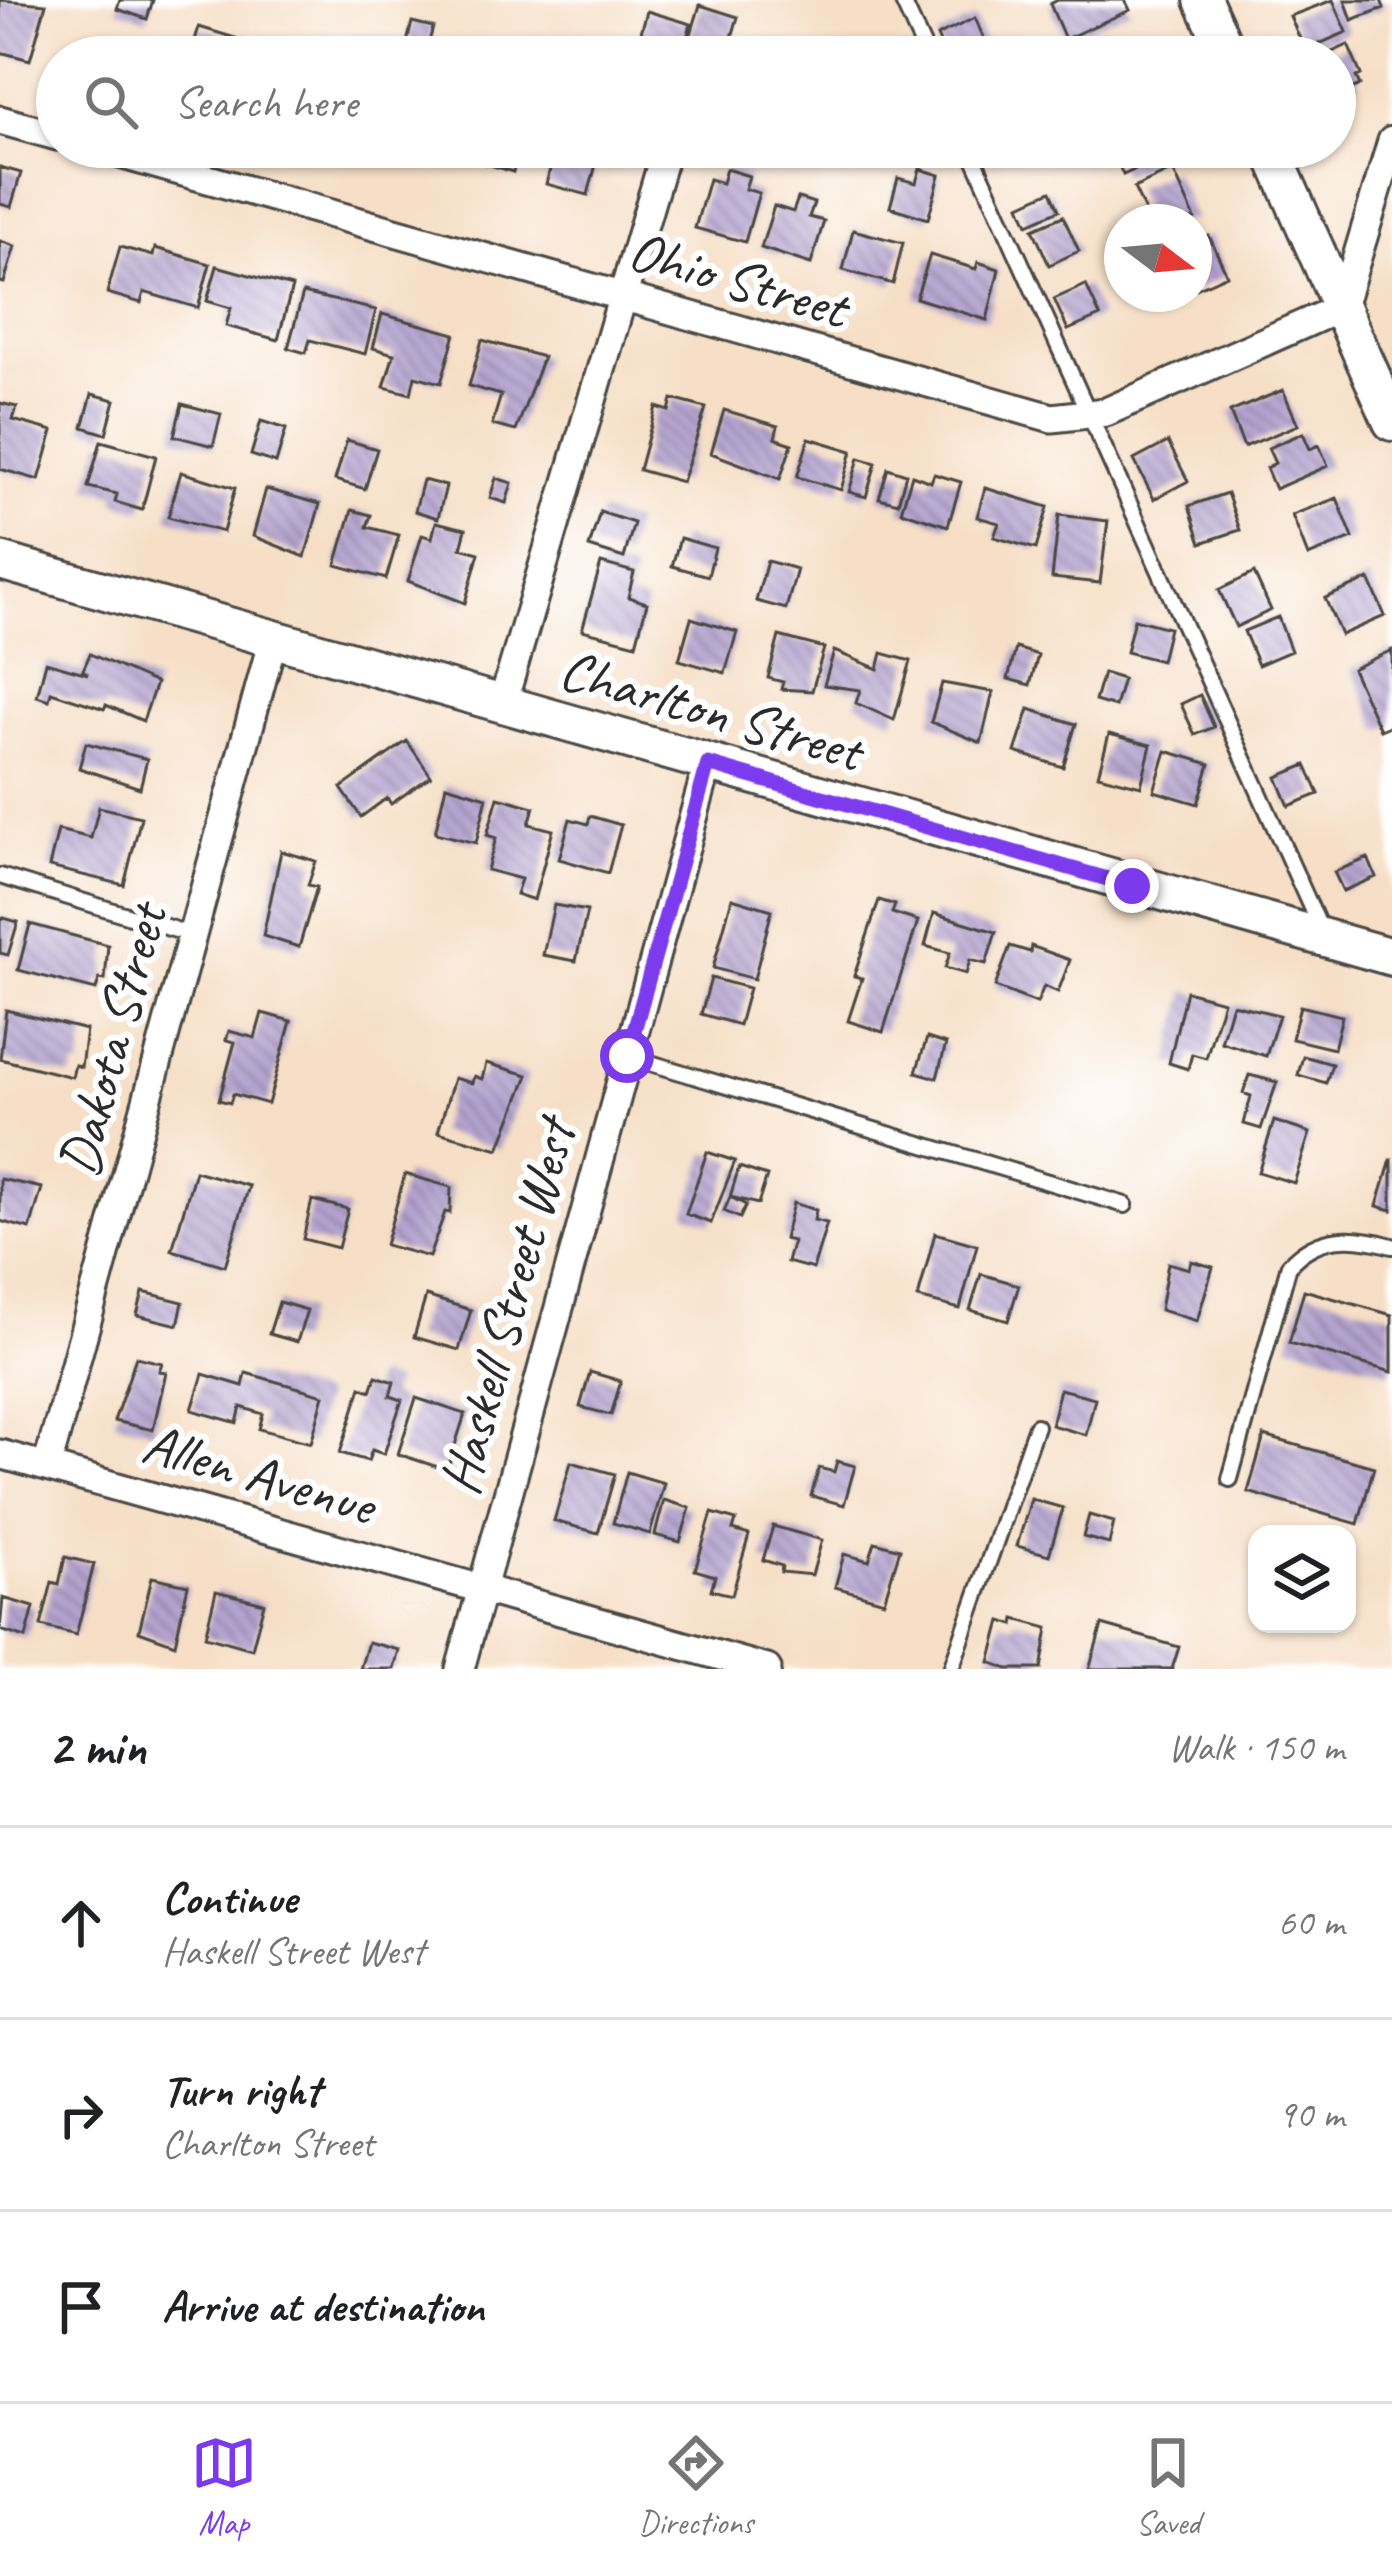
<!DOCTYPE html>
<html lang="en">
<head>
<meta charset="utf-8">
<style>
  body { margin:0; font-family:Caveat,sans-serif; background:#f2f2f2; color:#202124 }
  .controls { position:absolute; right:36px; bottom:36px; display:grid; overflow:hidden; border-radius:24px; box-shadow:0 3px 9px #0004 }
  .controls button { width:108px; height:108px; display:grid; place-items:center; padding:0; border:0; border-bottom:3px solid #e0e0e0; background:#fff; color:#202124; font:60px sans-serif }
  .compass { position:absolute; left:1104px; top:204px; width:108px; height:108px; border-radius:50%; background:#fff; box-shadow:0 3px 9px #0004; rotate:106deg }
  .stop { position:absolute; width:36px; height:36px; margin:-27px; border:9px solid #7c3aed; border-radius:50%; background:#fff }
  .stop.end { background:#7c3aed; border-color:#fff; box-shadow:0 3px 12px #0008 }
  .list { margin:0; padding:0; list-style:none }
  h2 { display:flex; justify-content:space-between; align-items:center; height:156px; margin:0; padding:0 48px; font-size:51px }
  h2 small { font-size:39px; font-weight:400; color:#757577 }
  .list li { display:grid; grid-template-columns:78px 1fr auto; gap:36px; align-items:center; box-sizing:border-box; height:192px; padding:0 48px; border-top:3px solid #e0e0e0 }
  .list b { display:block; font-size:45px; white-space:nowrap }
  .list p { margin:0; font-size:39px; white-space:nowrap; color:#757577 }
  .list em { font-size:39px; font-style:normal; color:#757577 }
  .icon { flex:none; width:66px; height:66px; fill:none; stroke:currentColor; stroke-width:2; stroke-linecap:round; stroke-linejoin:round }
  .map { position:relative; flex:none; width:1392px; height:1669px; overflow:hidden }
  .search { position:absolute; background:#fff; box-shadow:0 3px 9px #0004; left:36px; right:36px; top:36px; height:132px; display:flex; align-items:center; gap:30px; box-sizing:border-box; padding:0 42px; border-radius:66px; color:#757577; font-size:45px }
  .sheet { height:732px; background:#fff }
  nav { display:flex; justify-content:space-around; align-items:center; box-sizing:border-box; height:168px; border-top:3px solid #e0e0e0; background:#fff; font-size:33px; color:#757577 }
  nav a { display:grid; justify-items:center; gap:6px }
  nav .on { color:#7c3aed }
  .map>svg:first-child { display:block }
  .building { fill:url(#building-back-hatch) }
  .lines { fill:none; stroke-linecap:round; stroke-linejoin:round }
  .service-casing { stroke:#494642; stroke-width:20 }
  .minor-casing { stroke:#494642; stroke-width:33 }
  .tertiary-casing { stroke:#494642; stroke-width:42 }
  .service { stroke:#fff; stroke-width:14 }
  .minor { stroke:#fff; stroke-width:27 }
  .tertiary { stroke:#fff; stroke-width:36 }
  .route { stroke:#7c3aed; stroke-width:15 }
  .labels { text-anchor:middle; stroke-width:12; stroke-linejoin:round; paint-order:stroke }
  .street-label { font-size:57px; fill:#2b2b2b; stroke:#fff }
</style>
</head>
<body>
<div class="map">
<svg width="1392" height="1669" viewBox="0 0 1392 1669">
  <defs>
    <pattern id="building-back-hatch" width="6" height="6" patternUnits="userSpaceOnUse" patternTransform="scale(3)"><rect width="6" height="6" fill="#b4a3cf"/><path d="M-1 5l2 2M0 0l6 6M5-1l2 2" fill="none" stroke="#9385a8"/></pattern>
  </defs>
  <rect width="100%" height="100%" fill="#fff"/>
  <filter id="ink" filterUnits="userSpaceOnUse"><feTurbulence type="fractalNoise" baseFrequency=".00833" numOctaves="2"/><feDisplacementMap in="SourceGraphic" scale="24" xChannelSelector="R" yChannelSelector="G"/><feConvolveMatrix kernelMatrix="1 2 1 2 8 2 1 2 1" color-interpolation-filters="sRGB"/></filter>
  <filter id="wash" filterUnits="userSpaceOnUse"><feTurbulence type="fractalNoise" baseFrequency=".004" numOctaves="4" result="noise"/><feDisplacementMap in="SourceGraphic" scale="48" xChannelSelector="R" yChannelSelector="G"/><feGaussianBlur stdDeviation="2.7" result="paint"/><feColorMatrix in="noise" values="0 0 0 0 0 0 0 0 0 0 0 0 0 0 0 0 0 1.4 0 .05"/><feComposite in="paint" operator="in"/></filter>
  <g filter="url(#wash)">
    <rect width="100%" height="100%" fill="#f6dfc6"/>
    <g id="blocks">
      <path class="building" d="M0,0L46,4L30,60L0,52Z
        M120,0H153L147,19L117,9Z
        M1058,0H1125L1130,10L1065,39L1050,4Z
        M1333,0L1347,32L1305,50L1290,16Z
        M1345,0H1381L1384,8L1352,20Z
        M700,5L738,17L726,57H684Z
        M647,11L691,24L681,57L636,50Z
        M975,18L992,57H946L937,36Z
        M412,22L433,27L425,57L404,55Z
        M199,27L284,53L283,57H190Z
        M118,40L156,51L154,57H113Z
        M1123,41L1129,54L1139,49L1143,57H1088Z
        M1348,45L1361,75L1356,77L1360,85L1346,91L1342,83L1335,86V57H1321Z
        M478,147H520L513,172L474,160Z
        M556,147L599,153L588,195L546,184Z
        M1111,147H1185L1123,175Z
        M0,167L21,173L11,207L0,204Z
        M726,169L749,176L745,189L759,193L745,242L695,228L709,179L722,183Z
        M920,169L940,175L928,219L890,207L898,178L916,183Z
        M1173,170L1195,219L1150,222L1134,188Z
        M1051,191L1059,210L1028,224L1020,205Z
        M798,198L814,203L809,217L824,221L811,264L761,248L774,206L793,212Z
        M1063,216L1079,251L1049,265L1033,229Z
        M853,230L903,243L893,284L843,270Z
        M1209,236L1227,275L1194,290V243Z
        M0,241L15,246L4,283L0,282Z
        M120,247L153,256L155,248L210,264L198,308L144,292L141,303L107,293Z
        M930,255L976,269L978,262L999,269L987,320L916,298Z
        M217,266L292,287L278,340L226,326L231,308L207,301Z
        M1086,285L1100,316L1068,330L1054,299Z
        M303,293L376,310L365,354L310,340L306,353L288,348Z
        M382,314L455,334L441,383L415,376L411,394L384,387L394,354L373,348Z
        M482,340L543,357L516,431L492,425L501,395L469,386Z
        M1283,390L1298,425L1244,447L1230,412Z
        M92,394L115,400L106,434L83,427Z
        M672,399L706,408L682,482L639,470L656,407L669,411Z
        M0,403L17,407L13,420L53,431L39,480L0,469Z
        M182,404L221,414L213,446L174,436Z
        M724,410L778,426L775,438L792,444L780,479L711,453Z
        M261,421L286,429L276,463L251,455Z
        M1303,433L1310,449L1319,445L1328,466L1275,489L1266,468L1275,463L1268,448Z
        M809,438L852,451L841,490L797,477Z
        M347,440L377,449L365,489L335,480Z
        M101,441L156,456L142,510L115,502L117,494L88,487Z
        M1168,442L1188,481L1154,499L1134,460Z
        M859,458L876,463L866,497L849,492Z
        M888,468L906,474L898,503L879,498Z
        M181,472L235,488L223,532L168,517Z
        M934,474L961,482L948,526L901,511L912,475L931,482Z
        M496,478L512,483L506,503L490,498Z
        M423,480L446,486L438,518L415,511Z
        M985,488L1048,507L1036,549L994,537L999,523L977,517Z
        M266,489L320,504L305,557L253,536Z
        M1227,493L1240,530L1201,543L1189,506Z
        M1337,498L1353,538L1308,556L1292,515Z
        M352,510L371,515L367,527L399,535L386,579L336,565Z
        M600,512L634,523L624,558L589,547Z
        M1059,515L1108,521L1100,583L1052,578Z
        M436,522L466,529L461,548L479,553L465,603L408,581L422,535L432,538Z
        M680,538L715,548L708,576L672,566Z
        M767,561L797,569L786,609L756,601Z
        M601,563L634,572L628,597L647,603L636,644L582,630Z
        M1254,573L1271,610L1236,627L1219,590Z
        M1369,579L1385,616L1341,635L1325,598Z
        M1278,617L1291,651L1258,665L1244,631Z
        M691,618L737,632L725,673L679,660Z
        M1134,619L1169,628L1161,661L1126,652Z
        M779,636L824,648L812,691L781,689L783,682L768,678Z
        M1016,648L1038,655L1030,685L1008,679Z
        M1392,650V725L1380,730L1352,669Z
        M834,651L878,669L882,653L911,661L894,720L856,703L860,690L824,685Z
        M90,654L156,683L143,721L106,705L104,709L51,692L49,700L37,696L46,662L88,674L83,670Z
        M1103,673L1123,679L1115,707L1095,701Z
        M942,683L993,692L981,743L931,722Z
        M1200,695L1214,727L1195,735L1181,704Z
        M1029,709L1076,724L1063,767L1015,752Z
        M1109,734L1151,745L1141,786L1098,775Z
        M407,741L431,776L391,804L387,798L361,817L341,788Z
        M86,743L147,759L140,788L79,768Z
        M1166,751L1210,764L1198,804L1154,791Z
        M1306,765L1319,794L1289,806L1277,777Z
        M446,785L487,797L476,843L435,833Z
        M498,797L534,807L529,824L553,830L534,900L516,894L521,879L487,870L496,838L487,835Z
        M99,807L141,817L124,885L49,867L58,830L91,838Z
        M590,816L621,825L608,873L559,859L570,819L588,824Z
        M281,851L316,861L308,885L317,887L299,947L263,936Z
        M1368,858L1376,877L1343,891L1334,872Z
        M732,898L772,910L754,979L713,968Z
        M879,900L895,905L892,913L918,921L883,1032L848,1021L862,978L854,976Z
        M554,905L587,911L576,961L543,955Z
        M934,913L996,932L986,964L970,960L966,974L945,968L950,953L925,946Z
        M0,917L18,922L8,955L0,953Z
        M30,924L108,945L105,980L99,979L96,990L18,970Z
        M1010,946L1030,952L1031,946L1070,960L1058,992L1044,986L1037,1003L995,987Z
        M711,978L749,988L739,1025L701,1014Z
        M1186,991L1223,1001L1206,1058L1192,1054L1188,1069L1169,1063Z
        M1232,1004L1279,1015L1266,1056L1221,1042Z
        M1300,1006L1342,1016L1334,1049L1292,1039Z
        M6,1010L86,1030L81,1067L75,1065L72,1077L0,1059Z
        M262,1013L291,1021L268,1104L233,1094L230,1103L219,1100L235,1042L226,1040L229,1031L255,1038Z
        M927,1038L946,1044L937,1078L916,1072Z
        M1303,1056L1332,1064L1326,1083L1298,1075Z
        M486,1063L528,1075L499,1149L438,1132L454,1078L472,1083L474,1076L482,1079Z
        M1249,1075L1277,1082L1261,1129L1244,1124L1251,1096L1243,1093Z
        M1274,1121L1310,1133L1294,1183L1258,1172Z
        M707,1152L735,1161L711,1223L686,1214Z
        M1391,1160H1392V1210L1377,1206Z
        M739,1167L767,1176L758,1204L730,1197Z
        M195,1171L249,1186L225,1266L172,1250Z
        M405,1174L451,1187L450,1213L445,1212L429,1257L385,1245Z
        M0,1179L42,1188L30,1229L0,1221Z
        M730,1197L746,1205L740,1218L724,1211Z
        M312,1200L348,1209L338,1248L303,1239Z
        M793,1203L816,1210L814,1220L827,1223L813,1269L787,1262L793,1241L784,1239Z
        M935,1233L977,1245L960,1309L918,1298Z
        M1191,1261L1213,1267L1197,1321L1160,1310L1168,1263L1189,1269Z
        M981,1274L1019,1285L1008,1321L970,1310Z
        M1304,1290L1392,1315V1372L1289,1343Z
        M143,1292L183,1302L178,1325L137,1315Z
        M426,1296L471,1310L459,1350L414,1337Z
        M279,1302L307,1310L297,1342L269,1334Z
        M136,1357L162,1363L159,1371L166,1372L153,1430L114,1421Z
        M590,1372L621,1381L611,1415L580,1407Z
        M246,1373L324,1395L311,1443L259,1429L263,1414L241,1407L237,1423L192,1410L203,1374L243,1386Z
        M376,1376L394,1382L390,1396L402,1400L384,1454L372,1450L368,1461L340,1453L361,1387L371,1391Z
        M1060,1389L1095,1398L1086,1435L1051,1425Z
        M416,1398L465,1414L447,1470L398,1454Z
        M1264,1436L1374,1467L1358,1524L1248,1492Z
        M837,1461L855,1466L844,1505L811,1496L819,1468L834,1472Z
        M571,1462L615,1474L598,1533L554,1521Z
        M627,1472L664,1483L650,1534L613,1523Z
        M1031,1499L1063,1508L1049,1555L1017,1546Z
        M664,1500L690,1508L680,1542L655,1535Z
        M712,1513L736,1520L733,1530L749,1535L732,1595L711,1590L715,1576L695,1570Z
        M1089,1515L1114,1522L1109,1544L1083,1537Z
        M773,1526L822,1540L812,1575L781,1572L782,1566L763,1560Z
        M875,1542L900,1549L884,1601L835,1587L844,1554L869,1561Z
        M65,1557L94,1564L76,1635L41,1626L52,1582L59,1584Z
        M152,1577L188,1585L175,1644L139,1631Z
        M216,1591L264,1603L252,1649L205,1636Z
        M3,1598L34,1607L26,1638L0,1630Z
        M1015,1619L1048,1628L1041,1669H1008L990,1662L1001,1621L1014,1625Z
        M1102,1625L1179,1647L1172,1669H1089Z
        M368,1642L399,1650L394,1669H360Z"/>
    </g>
  </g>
  <g filter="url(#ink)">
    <use href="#blocks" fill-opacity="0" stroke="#494642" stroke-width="3"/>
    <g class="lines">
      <g class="service-casing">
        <path id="service" d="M902,0L928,57
          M969,147L1321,930
          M0,876L192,935
          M627,1056L1125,1205
          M1230,1479L1289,1265C1318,1233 1354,1235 1392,1246
          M951,1669L1036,1426"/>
      </g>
      <g class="minor-casing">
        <path id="minor" d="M0,120L57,136
          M95,147L1052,418L1106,412L1342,307L1392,141
          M502,705L663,160
          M0,1454L767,1669
          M47,1467L273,639
          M460,1669L708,764"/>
      </g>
      <g class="tertiary-casing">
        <path id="tertiary" d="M1203,0L1229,57
          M1270,147L1392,422
          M0,561L1392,957"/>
      </g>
      <use href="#service" class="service"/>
      <use href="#minor" class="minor"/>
      <use href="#tertiary" class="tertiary"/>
    </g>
  </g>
  <g class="lines" filter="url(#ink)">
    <path class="route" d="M627,1056L708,764L1132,886"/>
  </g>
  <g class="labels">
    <g class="street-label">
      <text transform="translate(738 278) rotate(16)" y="20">Ohio Street</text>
      <text transform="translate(711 709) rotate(16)" y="20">Charlton Street</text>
      <text transform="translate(111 1040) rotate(-75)" y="20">Dakota Street</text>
      <text transform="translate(506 1307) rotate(-75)" y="20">Haskell Street West</text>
      <text transform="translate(259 1473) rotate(16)" y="20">Allen Avenue</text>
    </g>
  </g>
</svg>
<div class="controls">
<button><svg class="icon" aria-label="layers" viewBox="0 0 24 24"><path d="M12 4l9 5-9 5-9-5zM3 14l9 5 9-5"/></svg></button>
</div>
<svg class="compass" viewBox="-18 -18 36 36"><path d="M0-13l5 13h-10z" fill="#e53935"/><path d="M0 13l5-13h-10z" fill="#757577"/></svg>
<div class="stop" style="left:627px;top:1056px"></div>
<div class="stop end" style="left:1132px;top:886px"></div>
<div class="search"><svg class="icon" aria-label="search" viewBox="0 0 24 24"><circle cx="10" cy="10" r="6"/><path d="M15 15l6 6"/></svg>Search here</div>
</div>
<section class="sheet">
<h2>2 min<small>Walk · 150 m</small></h2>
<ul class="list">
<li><svg class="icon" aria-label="ahead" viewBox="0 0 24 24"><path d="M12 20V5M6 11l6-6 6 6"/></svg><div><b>Continue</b><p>Haskell Street West</p></div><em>60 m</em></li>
<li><svg class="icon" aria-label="right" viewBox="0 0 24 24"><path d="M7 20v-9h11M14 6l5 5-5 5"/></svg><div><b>Turn right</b><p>Charlton Street</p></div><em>90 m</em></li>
<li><svg class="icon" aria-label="arrive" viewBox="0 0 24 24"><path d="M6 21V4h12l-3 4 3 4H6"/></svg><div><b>Arrive at destination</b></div></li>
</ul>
</section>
<nav>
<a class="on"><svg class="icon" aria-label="map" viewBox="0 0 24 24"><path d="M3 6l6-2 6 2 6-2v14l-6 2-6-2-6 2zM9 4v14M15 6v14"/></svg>Map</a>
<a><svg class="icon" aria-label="directions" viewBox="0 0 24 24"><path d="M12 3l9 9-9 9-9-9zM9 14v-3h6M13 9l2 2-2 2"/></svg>Directions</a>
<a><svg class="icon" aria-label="saved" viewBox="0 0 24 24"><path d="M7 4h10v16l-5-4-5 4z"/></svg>Saved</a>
</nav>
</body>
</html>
